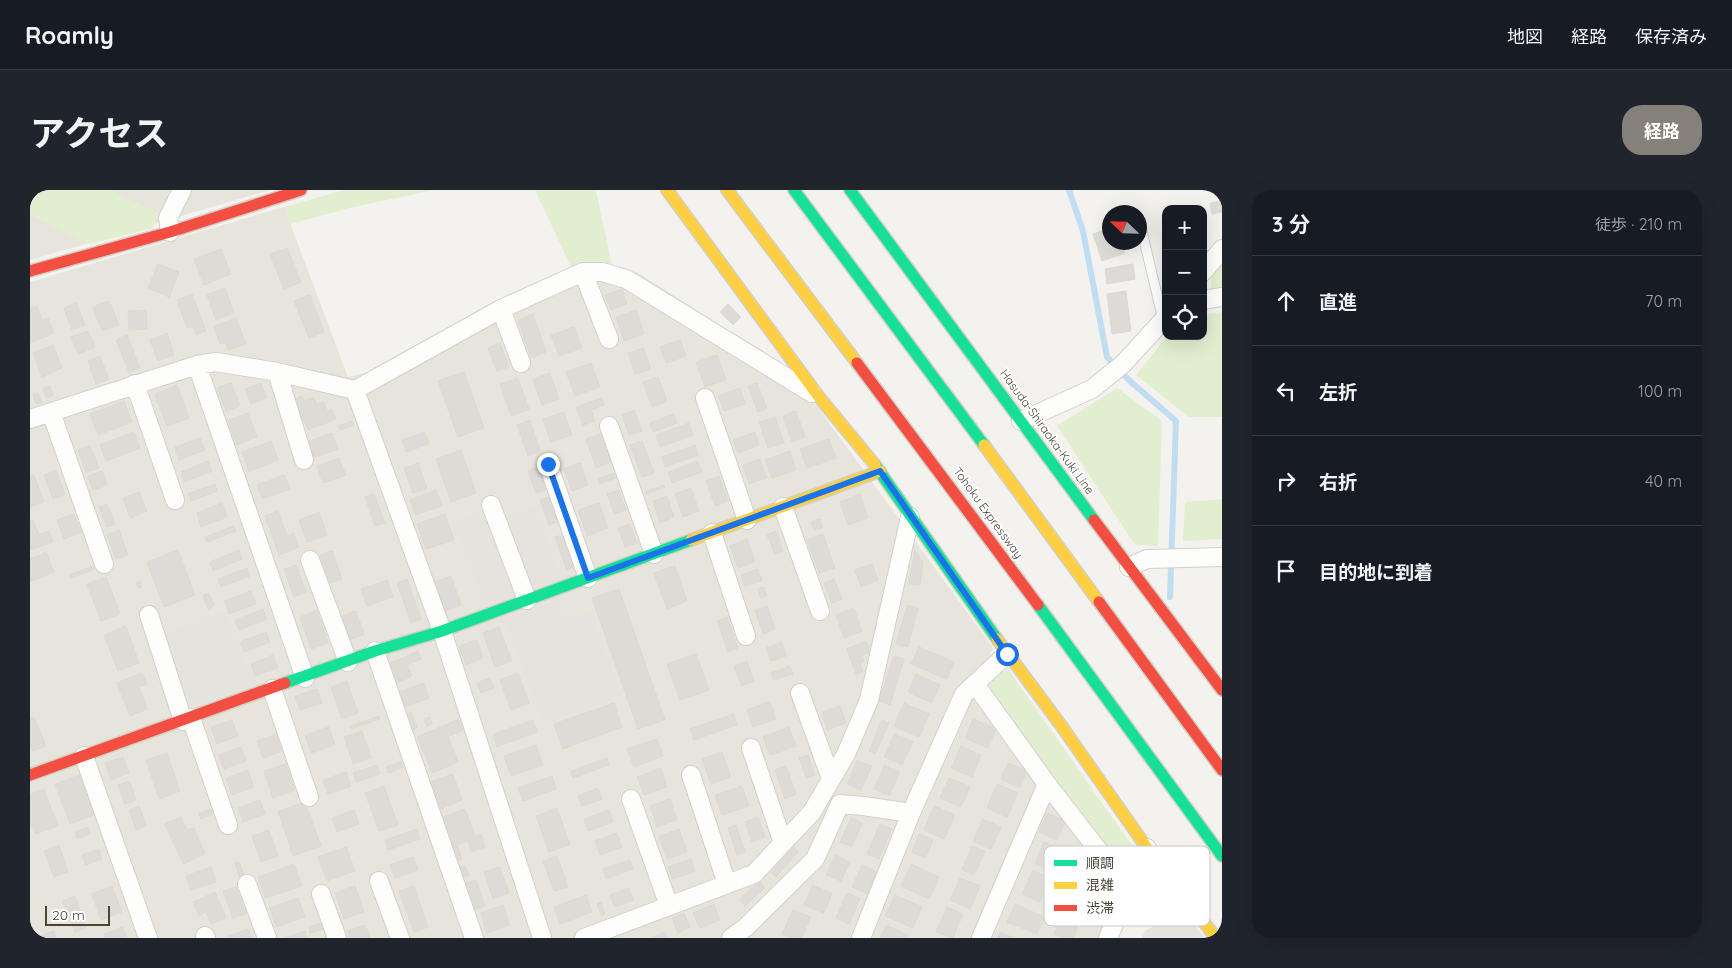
<!DOCTYPE html>
<html lang="ja">
<head>
<meta charset="utf-8">
<style>
  body { margin:0; font-family:Quicksand,"Noto Sans JP",sans-serif; background:#20242c; color:#f1f3f6 }
  .controls { position:absolute; right:15px; top:15px; display:grid; overflow:hidden; border-radius:10px; box-shadow:0 5px 20px #0002 }
  .controls button { width:45px; height:45px; display:grid; place-items:center; padding:0; border:0; border-bottom:1px solid #363941; background:#171b24; color:#f1f3f6; font:25px sans-serif }
  .compass { position:absolute; left:1072px; top:15px; width:45px; height:45px; border-radius:50%; background:#171b24; box-shadow:0 5px 20px #0002; rotate:293deg }
  .scale { position:absolute; left:15px; bottom:12px; width:65px; box-sizing:border-box; padding-left:5px; border:2px solid #4b4439; border-top:0; font-size:14px; line-height:18px; white-space:nowrap; color:#4b4439; -webkit-text-stroke:4px #fff; paint-order:stroke }
  .stop { position:absolute; width:15px; height:15px; margin:-11px; border:4px solid #1a73e8; border-radius:50%; background:#fff }
  .stop.end { background:#1a73e8; border-color:#fff; box-shadow:0 1px 5px #0008 }
  .list { margin:0; padding:0; list-style:none }
  h2 { display:flex; justify-content:space-between; align-items:center; height:65px; margin:0; padding:0 20px; font-size:21px }
  h2 small { font-size:16px; font-weight:400; color:#9ea1a6 }
  .list li { display:grid; grid-template-columns:32px 1fr auto; gap:15px; align-items:center; box-sizing:border-box; height:90px; padding:0 20px; border-top:1px solid #363941 }
  .list b { display:block; font-size:19px; white-space:nowrap }
  .list em { font-size:16px; font-style:normal; color:#9ea1a6 }
  .icon { flex:none; width:28px; height:28px; fill:none; stroke:currentColor; stroke-width:2; stroke-linecap:round; stroke-linejoin:round }
  .map { position:relative; flex:none; width:1192px; height:748px; overflow:hidden; border-radius:20px }
  header { display:flex; align-items:center; gap:30px; box-sizing:border-box; height:70px; padding:0 25px; background:#171b24; border-bottom:1px solid #363941 }
  header strong { font-size:24px }
  nav { display:flex; gap:28px; margin-inline-start:auto; font-size:18px }
  .intro { display:flex; align-items:center; justify-content:space-between; box-sizing:border-box; height:120px; padding:0 30px }
  h1 { margin:0; font-size:35px }
  .button { padding:12px 22px; border-radius:20px; background:#868178; color:#fff; font-size:18px; font-weight:700 }
  main { display:flex; gap:30px; padding:0 30px }
  aside { flex:1; background:#171b24; border-radius:20px; box-shadow:0 5px 20px #0002 }
  .map>svg:first-child { display:block }
  .residential { fill:#e7e4dc }
  .green { fill:#e1eecf }
  .parking { fill:#e6e3df }
  .lines { fill:none; stroke-linecap:round; stroke-linejoin:round }
  .stream { stroke:#c0ddf1; stroke-width:6 }
  .building { fill:#dedbd6; stroke:#dcd9d4 }
  .lane-casing { stroke:#d2d0cb; stroke-width:11 }
  .street-casing { stroke:#d2d0cb; stroke-width:20 }
  .fast-casing { stroke:#d3cfc5; stroke-width:14 }
  .slow-casing { stroke:#d3cfc5; stroke-width:14 }
  .jam-casing { stroke:#d3cfc5; stroke-width:14 }
  .lane { stroke:#fdfdfc; stroke-width:9 }
  .street { stroke:#fdfdfc; stroke-width:18 }
  .fast { stroke:#16e098; stroke-width:11 }
  .slow { stroke:#ffcf43; stroke-width:11 }
  .jam { stroke:#f24e42; stroke-width:11 }
  .route { stroke:#1a73e8; stroke-width:6 }
  .labels { text-anchor:middle; stroke-width:4; stroke-linejoin:round; paint-order:stroke }
  .street-label { font-size:12px; fill:#4b4439; stroke:#fff }
  .key { fill:#fff; stroke:#c9c7c4; stroke-width:1 }
  .key-label { font-size:14px; fill:#4b4439 }
</style>
</head>
<body>
<header>
<strong>Roamly</strong>
<nav><a>地図</a><a>経路</a><a>保存済み</a></nav>
</header>
<div class="intro"><h1>アクセス</h1><a class="button">経路</a></div>
<main>
<div class="map">
<svg width="1192" height="748" viewBox="0 0 1192 748">
  <rect width="100%" height="100%" fill="#f4f2ee"/>
  <path class="residential" d="M0,0H240L0,70Z
    M254,17L318,187L343,181L541,77L558,73L582,76L603,83L607,82L735,164L789,219L963,458L957,473L960,499L1107,701L1088,748H0V92Z"/>
  <path class="green" d="M0,0H79L129,23L123,38L59,54L0,25Z
    M314,0H404L319,18L261,34L254,17Z
    M505,0H566L582,76L558,73L541,77Z
    M1192,71V97L1181,100L1182,84Z
    M1192,122V227H1159L1106,185L1137,146H1173V125Z
    M1087,198L1132,231L1128,356L1105,355L1027,236Z
    M1192,309V349L1153,351L1155,312Z
    M978,479L1103,657L1082,667L960,499L959,491Z"/>
  <path class="parking" d="M471,315L476,327L505,316L530,385L454,414L424,332Z
    M527,410L535,430L559,420L592,506L514,533L474,429Z
    M195,421L222,494L159,518L132,444Z
    M1153,719L1174,748H1112L1115,741Z
    M602,739L606,748H578Z"/>
  <g class="lines">
    <path class="stream" d="M1039,0L1053,41L1077,167L1101,192L1146,231L1140,407"/>
  </g>
  <path class="building" d="M1192,11V22L1182,24L1180,13Z
    M1080,38V52H1092L1095,63L1072,71L1063,44Z
    M257,58L271,92L254,99L240,64Z
    M191,59L201,84L174,95L164,69Z
    M128,74L149,82L139,107L118,98Z
    M1103,74L1105,89L1077,94L1075,79Z
    M195,98L204,123L186,130L177,105Z
    M592,99L597,114L581,120L575,105Z
    M1096,101L1101,141L1082,144L1077,104Z
    M162,104L176,141L166,145L163,136L157,138L147,110Z
    M280,105L294,142L279,148L264,111Z
    M79,111L89,135L72,141L63,117Z
    M46,113L55,135L42,140L34,118Z
    M698,114L711,127L703,135L690,122Z
    M7,116L12,130L18,128L24,143L0,153V119Z
    M116,120L117,139L99,140L98,121Z
    M606,120L614,144L594,151L586,127Z
    M503,124L516,162L501,168L488,130Z
    M206,128L216,154L198,160L195,152L190,154L184,136Z
    M544,137L552,158L529,166L521,145Z
    M58,141L65,157L48,164L41,147Z
    M137,143L144,165L128,171L120,150Z
    M97,145L110,178L99,182L86,150Z
    M650,150L656,166L636,173L630,157Z
    M470,153L479,177L467,181L458,158Z
    M23,155L32,178L12,187L3,163Z
    M613,158L621,179L605,184L598,163Z
    M687,165L696,190L675,197L666,172Z
    M70,166L79,189L66,194L58,171Z
    M561,173L570,197L545,206L536,182Z
    M434,182L454,238L428,247L408,191Z
    M520,183L529,209L512,215L503,189Z
    M628,187L637,211L622,217L613,192Z
    M488,188L499,219L481,226L470,194Z
    M201,193L210,216L196,221L187,198Z
    M231,193L237,208L221,214L215,199Z
    M727,193L737,219L728,222L718,196Z
    M147,195L159,228L137,236L125,204Z
    M20,196L23,205L17,208L13,198Z
    M710,198L715,214L694,221L688,206Z
    M8,203L12,212L6,214L3,205Z
    M272,206L274,211L284,207L287,215L294,212L297,221L302,219L306,229L278,240L273,228L270,229L263,210Z
    M572,208L574,215L561,220L565,231L553,235L546,217Z
    M94,211L102,232L68,245L60,224Z
    M604,220L612,241L599,245L592,225Z
    M766,221L775,247L762,252L753,226Z
    M534,222L542,245L521,252L513,229Z
    M218,223L227,247L207,255L198,230Z
    M644,224L647,233L623,242L620,233Z
    M745,227L754,253L738,258L729,232Z
    M500,230L510,261L498,266L487,235Z
    M322,231L324,235L310,240L308,236Z
    M659,233L663,245L630,257L626,245Z
    M104,242L110,258L76,271L70,255Z
    M395,242L399,254L376,262L372,250Z
    M725,242L729,255L708,263L703,250Z
    M302,243L308,259L282,268L276,252Z
    M573,243L583,271L566,278L556,249Z
    M170,248L175,260L149,270L145,257Z
    M799,249L806,268L777,278L770,259Z
    M241,251L248,270L219,282L212,262Z
    M612,251L624,283L612,287L600,255Z
    M60,255L69,278L56,282L48,260Z
    M665,255L668,265L635,277L632,267Z
    M431,260L446,303L421,312L406,269Z
    M760,261L766,280L742,288L735,270Z
    M309,268L316,285L293,293L287,276Z
    M730,269L737,288L719,294L713,275Z
    M178,271L182,281L154,292L151,282Z
    M668,271L672,282L642,293L638,282Z
    M388,273L397,298L383,303L374,278Z
    M550,273L558,295L542,301L534,279Z
    M508,277L516,300L506,303L498,281Z
    M26,280L35,305L23,309L14,285Z
    M72,281L77,295L63,300L58,286Z
    M584,283L585,288L570,294L568,289Z
    M4,285L14,312L0,317V287Z
    M254,285L260,299L232,309L227,295Z
    M689,286L698,311L685,316L676,291Z
    M185,294L187,301L161,311L158,304Z
    M634,295L635,297L616,304V301Z
    M661,298L669,321L653,327L645,304Z
    M406,300L412,316L385,325L380,310Z
    M589,300L596,320L584,324L577,304Z
    M109,302L117,321L100,328L93,308Z
    M344,304L355,333L345,336L335,307Z
    M830,304L838,328L818,335L810,312Z
    M637,306L644,327L630,333L623,311Z
    M519,307L528,332L519,335L510,310Z
    M192,313L197,327L171,337L167,323Z
    M569,313L578,338L557,346L548,320Z
    M77,314L85,334L77,337L69,317Z
    M248,321L257,346L264,343L269,357L249,365L235,326Z
    M289,322L297,345L277,352L269,330Z
    M44,324L51,342L34,349L27,330Z
    M415,324L424,350L396,359L387,334Z
    M790,329L792,338L784,340L781,332Z
    M3,330L9,345L19,341L23,352L0,360V331Z
    M600,334L607,353L595,357L588,338Z
    M204,336L206,341L177,352L175,347Z
    M89,340L98,365L86,369L77,345Z
    M746,341L753,361L745,364L737,345Z
    M793,344L805,378L789,383L777,350Z
    M533,345L544,377L537,380L525,347Z
    M717,349L725,372L708,378L700,356Z
    M148,360L165,405L134,417L117,372Z
    M209,360L212,369L183,381L180,372Z
    M885,360L893,373L890,395L879,394Z
    M302,361L312,389L300,393L290,365Z
    M16,362L24,382L0,392V369Z
    M842,374L848,390L831,397L825,380Z
    M266,375L276,402L264,407L254,379Z
    M63,376L65,379L41,388L39,385Z
    M645,376L657,411L637,419L624,383Z
    M217,378L220,386L191,397L188,389Z
    M728,379L732,391L715,396L711,385Z
    M421,386L431,415L415,421L404,392Z
    M76,387L90,424L71,431L57,394Z
    M377,389L391,429L381,433L367,393Z
    M804,389L812,409L802,413L794,393Z
    M357,390L363,407L337,416L331,399Z
    M110,391L112,397L108,398L106,393Z
    M734,397L737,406L731,408L728,399Z
    M589,399L635,530L608,539L562,408Z
    M221,401L226,414L199,424L194,411Z
    M179,403L184,416L178,419L173,405Z
    M877,415L888,418L878,457L866,454Z
    M737,416L745,439L733,444L725,420Z
    M824,418L832,441L814,448L806,425Z
    M233,419L237,429L209,440L205,430Z
    M287,420L298,453L281,459L270,427Z
    M326,421L334,444L320,450L312,426Z
    M697,427L708,458L698,462L687,431Z
    M96,436L109,473L88,481L74,445Z
    M469,437L482,471L465,477L453,443Z
    M236,442L240,452L214,462L210,452Z
    M447,450L453,468L436,475L429,456Z
    M836,451L840,462L832,465L834,472L830,473L833,481L826,484L817,459Z
    M752,452L756,466L741,471L736,458Z
    M889,457L924,472L917,489L881,474Z
    M388,461L391,469L377,475L382,486L365,494L356,475Z
    M666,464L679,500L650,510L637,474Z
    M243,465L248,478L225,486L221,474Z
    M864,466L874,469L860,515L849,511Z
    M717,471L724,491L712,496L704,476Z
    M760,476L763,484L743,490L741,483Z
    M112,483L117,494L109,497L117,519L100,526L87,493Z
    M488,483L499,513L481,520L470,490Z
    M886,484L910,495L902,513L878,502Z
    M460,488L464,498L451,503L447,493Z
    M317,491L328,523L312,529L301,497Z
    M394,493L399,508L374,517L369,502Z
    M287,499L292,513L270,520L265,506Z
    M740,511L746,529L723,537L717,520Z
    M584,513L592,537L533,559L524,534Z
    M874,513L899,524L889,547L864,536Z
    M810,516L816,533L797,540L792,522Z
    M381,522L387,538L381,540L376,524Z
    M704,524L707,535L664,550L660,539Z
    M349,526L350,529L321,539L320,536Z
    M4,527L16,556L3,561L0,553V528Z
    M400,527L402,534L396,536L394,529Z
    M429,529L433,540L418,547L428,572L402,583L387,547Z
    M943,529L966,539L958,558L935,548Z
    M202,530L208,546L187,554L181,537Z
    M503,530L507,542L467,557L463,544Z
    M852,530L859,533L845,564L839,561Z
    M299,537L305,555L281,563L275,545Z
    M759,537L766,556L740,565L733,547Z
    M332,541L341,568L323,574L314,547Z
    M247,544L252,561L233,568L227,551Z
    M865,544L883,552L872,575L854,567Z
    M627,549L633,566L604,577L597,559Z
    M506,555L513,575L481,586L474,566Z
    M931,556L951,565L942,587L921,578Z
    M211,557L216,571L194,579L188,565Z
    M692,562L701,587L681,594L672,569Z
    M137,563L150,601L129,609L116,570Z
    M778,565L785,585L776,588L769,568Z
    M93,567L99,583L81,590L75,573Z
    M577,568L579,575L543,588L541,581Z
    M827,570L842,576L831,600L817,594Z
    M371,572L373,577L358,583L356,577Z
    M978,573L997,581L990,598L971,589Z
    M256,574L265,600L243,608L234,581Z
    M347,575L350,584L326,592L323,583Z
    M855,575L870,582L859,606L844,599Z
    M756,576L766,604L755,609L745,580Z
    M631,578L637,597L614,605L607,587Z
    M218,580L224,597L202,605L196,588Z
    M316,582L321,596L298,604L293,590Z
    M423,584L432,610L410,619L400,592Z
    M50,585L64,625L40,634L25,594Z
    M522,586L526,599L493,611L488,598Z
    M919,588L940,597L931,617L910,608Z
    M100,591L106,610L95,614L88,595Z
    M967,594L988,603L977,627L957,618Z
    M354,596L368,635L349,641L335,603Z
    M712,596L719,616L692,625L685,605Z
    M568,598L572,609L552,616L548,606Z
    M14,599L28,636L5,644L0,631V604Z
    M640,609L647,630L627,637L620,616Z
    M230,610L235,624L213,632L208,618Z
    M275,612L291,656L263,666L248,621Z
    M109,616L117,636L106,640L99,620Z
    M904,616L925,625L914,649L894,640Z
    M527,618L540,655L519,662L506,626Z
    M182,619L183,624L171,629L169,623Z
    M435,619L445,646L451,644L455,657L441,662L438,651L427,655L432,669L425,671L410,628Z
    M324,620L329,634L307,642L302,628Z
    M579,620L583,632L558,641L554,629Z
    M1017,623L1036,631L1027,650L1009,642Z
    M151,627L157,640L164,638L175,664L153,674L135,634Z
    M728,627L735,647L722,652L715,632Z
    M821,628L832,633L822,657L810,652Z
    M953,629L971,637L961,659L943,651Z
    M850,634L862,639L849,669L837,664Z
    M706,635L715,662L707,664L698,638Z
    M58,637L60,644L47,649L45,642Z
    M387,639L390,649L358,660L355,650Z
    M649,639L657,662L637,669L629,646Z
    M239,640L248,666L231,672L222,646Z
    M587,643L592,657L570,665L565,651Z
    M889,644L903,650L895,668L882,662Z
    M1014,652L1036,662L1027,683L1005,674Z
    M29,655L38,682L24,687L14,661Z
    M942,656L955,661L944,685L932,680Z
    M316,657L325,681L297,691L288,667Z
    M763,657L768,662L746,687L741,683Z
    M69,659L72,669L56,675L52,665Z
    M805,665L820,672L811,691L796,685Z
    M527,666L538,697L524,701L513,671Z
    M383,667L388,680L365,688L360,675Z
    M661,669L665,681L643,689L638,677Z
    M600,670L603,679L576,689L573,679Z
    M209,672L214,685L209,686L205,673Z
    M264,674L272,696L235,708L228,687Z
    M881,674L909,687L899,709L871,696Z
    M832,675L847,682L837,704L822,697Z
    M435,676L439,685L431,688L427,678Z
    M181,677L186,692L161,700L156,686Z
    M470,677L479,703L463,709L454,682Z
    M1003,680L1020,688L1010,712L992,704Z
    M930,688L950,696L940,719L920,710Z
    M446,690L455,716L444,720L435,694Z
    M730,691L735,698L715,716L709,710Z
    M783,695L802,704L794,723L774,715Z
    M82,696L92,722L71,730L62,704Z
    M325,696L334,722L314,729L305,703Z
    M384,696L398,737L384,742L369,701Z
    M206,697L216,724L203,728L193,701Z
    M599,698L603,710L585,717L580,705Z
    M185,702L196,728L181,734L176,722L169,726L163,712Z
    M817,703L830,708L819,734L806,728Z
    M556,705L562,722L530,734L524,717Z
    M865,705L892,717L883,738L855,726Z
    M45,706L56,738L45,742L33,711Z
    M268,708L275,727L246,737L240,718Z
    M571,712L575,724L571,725L567,714Z
    M684,714L690,730L670,738L663,723Z
    M985,714L1015,727L1007,744L977,732Z
    M473,715L480,735L457,743L451,723Z
    M917,717L933,724L923,748L906,742Z
    M763,720L781,727L771,748H762L752,744Z
    M654,723L660,737L648,743L642,728Z
    M1033,724L1050,732L1043,748H1033L1024,744Z
    M291,733L294,739L280,743L279,737Z
    M335,735L340,748H319L317,741Z
    M856,735L878,745L876,748H850Z
    M93,737L97,748H75L74,744Z
    M218,739L222,748H199L198,746Z
    M24,741L26,748H6V747Z
    M275,741L277,748H255Z
    M635,742L637,748H621Z
    M970,742L984,748H967Z"/>
  <g class="lines">
    <g class="lane-casing">
      <path id="lane" d="M1110,33L1133,130"/>
    </g>
    <g class="street-casing">
      <path id="street" d="M140,42L138,28L152,0
        M553,82L579,149
        M1173,82L1192,59
        M1173,110L1192,107
        M471,119L491,173
        M167,175L275,488
        M247,182L274,270
        M105,194L145,310
        M325,200L412,441L512,748
        M675,208L717,330
        M21,222L74,374
        M0,229L167,175L186,172L247,182L325,200L471,119L553,82H572L596,89L782,203
        M991,231L1062,199L1093,174L1136,127
        M579,236L624,364
        M518,274L558,388
        M461,315L497,410
        M753,317L790,421
        M682,343L716,446
        M280,370L318,472
        M1099,377L1117,369L1192,367
        M119,425L153,531
        M345,461L444,748
        M945,494L1017,594L1099,700
        M242,499L279,607
        M770,503L801,589
        M161,528L198,635
        M721,558L753,653
        M54,566L118,748
        M661,585L697,694
        M601,609L639,716
        M349,691L370,748
        M217,694L237,748
        M291,704L307,748
        M175,746L176,748
        M554,748L724,684L782,622L816,564L839,510L880,327
        M701,748L716,737L785,669L810,614L833,616L881,623L934,504L977,464
        M831,748L881,623
        M951,748L1017,594
        M1078,748L1117,658"/>
    </g>
    <g class="fast-casing">
      <path id="fast" d="M764,0L954,255
        M820,0L1064,330
        M845,275L967,449
        M1008,415L1192,666
        M255,493L345,461L412,441L661,350"/>
    </g>
    <g class="slow-casing">
      <path id="slow" d="M637,0L789,207L845,275
        M697,0L827,173
        M954,255L1069,412
        M661,350L850,281
        M967,449L1030,534L1117,658L1186,748"/>
    </g>
    <g class="jam-casing">
      <path id="jam" d="M0,81L140,42L271,0
        M827,173L1008,415
        M1064,330L1192,500
        M1069,412L1192,580
        M0,585L255,493"/>
    </g>
    <use href="#lane" class="lane"/>
    <use href="#street" class="street"/>
    <use href="#fast" class="fast"/>
    <use href="#slow" class="slow"/>
    <use href="#jam" class="jam"/>
  </g>
  <g class="lines">
    <path class="route" d="M518,274L558,388L850,281L977,464"/>
  </g>
  <g class="labels">
    <g class="street-label">
      <text transform="translate(1017 242) rotate(54)" y="4">Hasuda-Shiraoka-Kuki Line</text>
      <text transform="translate(958 323) rotate(54)" y="4">Tohoku Expressway</text>
    </g>
  </g>
  <rect x="1014" y="656" width="166" height="80" rx="8" class="key"/>
  <rect x="1024" y="670" width="23" height="6" fill="#16e098"/>
  <rect x="1024" y="692" width="23" height="7" fill="#ffcf43"/>
  <rect x="1024" y="715" width="23" height="6" fill="#f24e42"/>
  <g class="key-label">
    <text x="1056" y="678">順調</text>
    <text x="1056" y="700">混雑</text>
    <text x="1056" y="723">渋滞</text>
  </g>
</svg>
<div class="controls">
<button>+</button>
<button>−</button>
<button><svg class="icon" aria-label="locate" viewBox="0 0 24 24"><circle cx="12" cy="12" r="6"/><path d="M12 2v4M12 18v4M2 12h4M18 12h4"/></svg></button>
</div>
<svg class="compass" viewBox="-18 -18 36 36"><path d="M0-13l5 13h-10z" fill="#e53935"/><path d="M0 13l5-13h-10z" fill="#9ea1a6"/></svg>
<div class="scale">20 m</div>
<div class="stop" style="left:977px;top:464px"></div>
<div class="stop end" style="left:518px;top:274px"></div>
</div>
<aside>
<h2>3 分<small>徒歩 · 210 m</small></h2>
<ul class="list">
<li><svg class="icon" aria-label="ahead" viewBox="0 0 24 24"><path d="M12 20V5M6 11l6-6 6 6"/></svg><div><b>直進</b></div><em>70 m</em></li>
<li><svg class="icon" aria-label="left" viewBox="0 0 24 24"><path d="M17 20v-9H6M10 6l-5 5 5 5"/></svg><div><b>左折</b></div><em>100 m</em></li>
<li><svg class="icon" aria-label="right" viewBox="0 0 24 24"><path d="M7 20v-9h11M14 6l5 5-5 5"/></svg><div><b>右折</b></div><em>40 m</em></li>
<li><svg class="icon" aria-label="arrive" viewBox="0 0 24 24"><path d="M6 21V4h12l-3 4 3 4H6"/></svg><div><b>目的地に到着</b></div></li>
</ul>
</aside>
</main>
</body>
</html>
